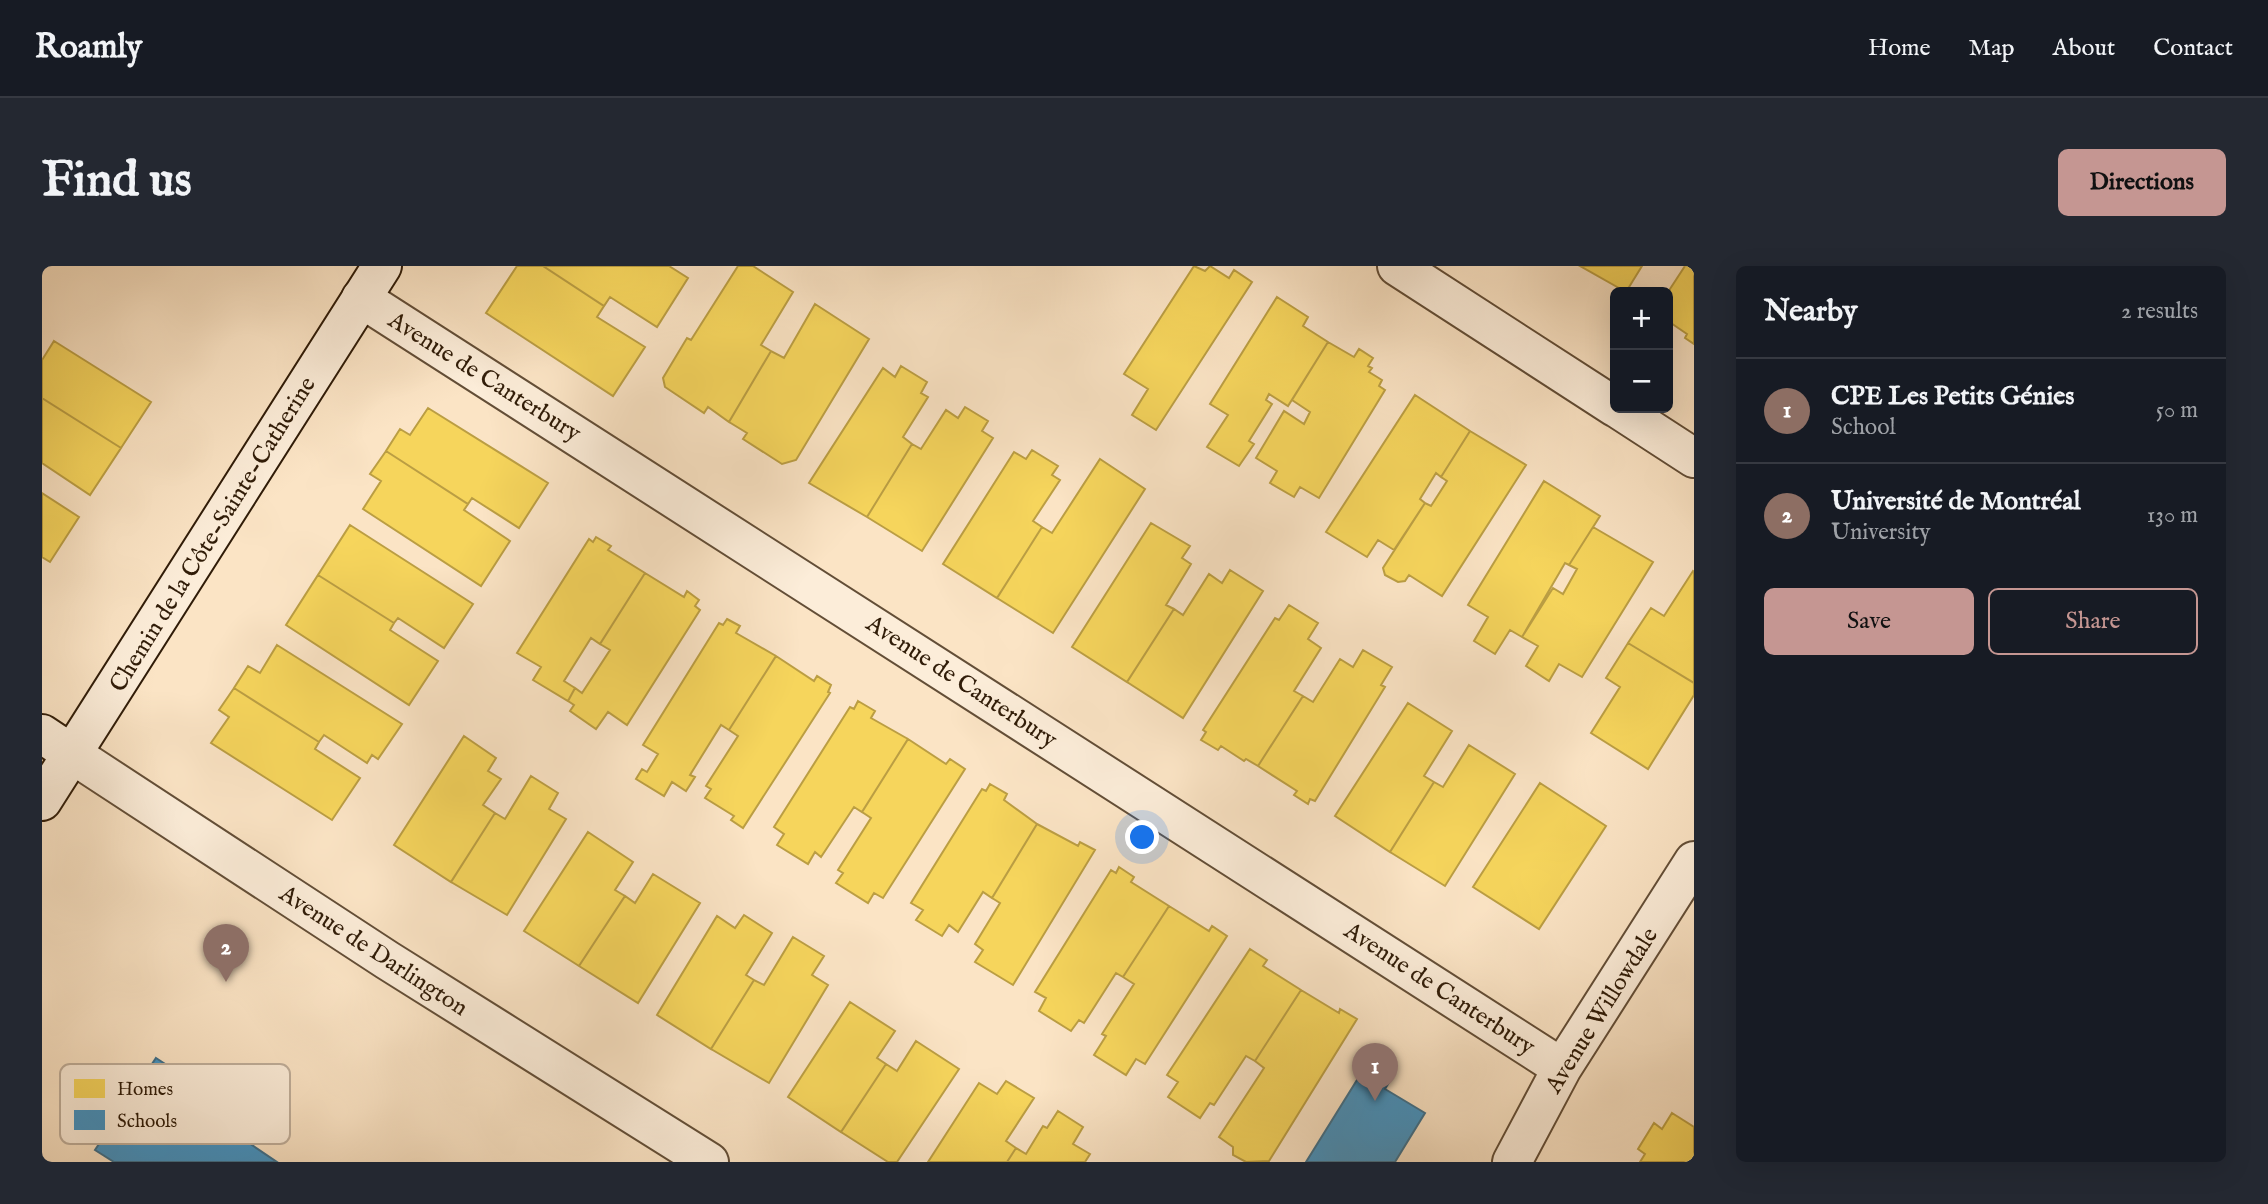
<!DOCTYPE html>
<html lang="en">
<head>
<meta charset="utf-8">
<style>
  body { margin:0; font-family:"IM FELL English",serif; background:#242831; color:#f1f3f6 }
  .controls { position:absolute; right:21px; top:21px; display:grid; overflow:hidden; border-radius:10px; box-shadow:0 7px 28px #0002 }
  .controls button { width:63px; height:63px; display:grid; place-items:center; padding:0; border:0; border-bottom:2px solid #363941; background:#171b24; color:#f1f3f6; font:35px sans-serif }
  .you { position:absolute; left:1101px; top:572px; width:24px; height:24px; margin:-18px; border:5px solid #fff; border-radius:50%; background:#1a73e8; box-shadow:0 0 0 10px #1a73e833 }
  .badge { display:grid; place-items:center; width:46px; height:46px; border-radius:50%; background:#c59692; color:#fff; font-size:23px; font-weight:700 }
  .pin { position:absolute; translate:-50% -58px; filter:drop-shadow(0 2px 4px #0008) }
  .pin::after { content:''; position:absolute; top:37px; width:24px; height:21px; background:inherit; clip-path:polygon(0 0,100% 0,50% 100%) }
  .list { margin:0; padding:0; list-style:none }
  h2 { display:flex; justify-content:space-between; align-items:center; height:91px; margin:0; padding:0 28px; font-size:30px }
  h2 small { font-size:23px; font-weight:400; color:#9ea1a6 }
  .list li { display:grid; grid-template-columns:46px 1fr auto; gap:21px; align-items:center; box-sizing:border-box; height:105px; padding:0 28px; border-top:2px solid #363941 }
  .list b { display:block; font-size:26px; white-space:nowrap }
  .list p { margin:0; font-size:23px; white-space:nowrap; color:#9ea1a6 }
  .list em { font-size:23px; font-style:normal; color:#9ea1a6 }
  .actions { display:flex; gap:14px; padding:21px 28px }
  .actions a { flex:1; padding:16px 0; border:2px solid #c59692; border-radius:10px; text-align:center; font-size:24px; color:#c59692 }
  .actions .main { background:#c59692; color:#111 }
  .map { position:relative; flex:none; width:1652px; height:896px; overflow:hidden; border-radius:10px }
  header { display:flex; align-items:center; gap:42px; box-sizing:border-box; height:98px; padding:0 35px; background:#171b24; border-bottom:2px solid #363941 }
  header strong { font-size:33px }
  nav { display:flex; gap:38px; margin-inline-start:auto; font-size:24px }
  .intro { display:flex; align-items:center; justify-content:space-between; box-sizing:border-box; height:168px; padding:0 42px }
  h1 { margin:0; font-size:49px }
  .button { padding:18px 32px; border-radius:10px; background:#c59692; color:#111; font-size:24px; font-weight:700 }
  main { display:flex; gap:42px; padding:0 42px }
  aside { flex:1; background:#171b24; border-radius:10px; box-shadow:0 7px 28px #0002 }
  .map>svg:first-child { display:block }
  .homes { fill:#f6d55c; stroke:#bb9e43; stroke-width:2 }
  .schools { fill:#4393c3; stroke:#3d6f8b; stroke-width:2 }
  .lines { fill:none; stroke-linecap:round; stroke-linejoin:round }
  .street-casing { stroke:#634e37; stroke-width:42 }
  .secondary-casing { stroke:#301c08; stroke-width:42 }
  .street { stroke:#fcedd9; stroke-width:38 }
  .secondary { stroke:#fcedd9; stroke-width:38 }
  .labels { text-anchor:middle; stroke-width:7; stroke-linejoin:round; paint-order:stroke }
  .street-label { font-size:24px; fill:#301c08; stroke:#fcedd9 }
  .key { fill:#fcedd9; stroke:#bfae9a; stroke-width:2 }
  .key-label { font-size:19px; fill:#301c08 }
</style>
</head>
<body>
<header>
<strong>Roamly</strong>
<nav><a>Home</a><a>Map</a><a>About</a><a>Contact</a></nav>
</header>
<div class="intro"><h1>Find us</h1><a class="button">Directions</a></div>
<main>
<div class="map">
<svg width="1652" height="896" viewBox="0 0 1652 896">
  <rect width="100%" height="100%" fill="#fbe4c5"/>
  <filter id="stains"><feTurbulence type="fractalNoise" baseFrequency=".00286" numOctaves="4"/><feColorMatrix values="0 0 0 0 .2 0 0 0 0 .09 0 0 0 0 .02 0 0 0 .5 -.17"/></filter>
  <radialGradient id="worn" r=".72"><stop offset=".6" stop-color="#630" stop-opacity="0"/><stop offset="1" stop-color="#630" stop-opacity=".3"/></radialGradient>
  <path class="homes" d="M475,0H501L562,40L555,51L603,81L571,130L444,47Z
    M501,0H627L646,12L615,61L568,31L562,40Z
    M696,0H711L751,26L719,79L729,85L687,156L666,141L662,147L623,121L621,112L645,72L649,74Z
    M1152,0L1163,5L1168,0L1187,12L1192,4L1210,16L1114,164L1090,149L1106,123L1082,108Z
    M1538,0H1600L1584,26Z
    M1643,0H1652V78L1643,72L1645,68L1626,55V26Z
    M1235,31L1266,51L1261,60L1286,76L1246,140L1227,128L1224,134L1230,138L1207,175L1212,178L1197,200L1165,181L1186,149L1168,138Z
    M773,38L827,73L754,194L740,198L701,173L705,167L687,156L729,85L742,92Z
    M12,75L109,136L79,182L0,132V94Z
    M1286,76L1312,91L1317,83L1331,92L1326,100L1330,102L1327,106L1340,114L1337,120L1343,124L1277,232L1258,221L1252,231L1228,217L1235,205L1214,192L1242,145L1262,158L1268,146L1250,134Z
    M859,100L885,116L879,127L886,131L861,171L870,178L825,251L767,217L841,102L853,111Z
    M1373,129L1428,165L1399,211L1394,207L1378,233L1383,237L1352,284L1336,274L1325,291L1284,266Z
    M0,132L79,182L48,229L0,197Z
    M923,141L946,155L940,165L951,172L880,285L825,251L870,178L879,183L904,144L916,152Z
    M386,142L506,217L477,262L430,232L426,238L344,185L358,163L368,169Z
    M1428,165L1484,199L1400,330L1367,309L1363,315L1356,316L1343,309L1341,302L1383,237L1389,240L1405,215L1399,211Z
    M990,184L1016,200L1010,209L1018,214L991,255L1000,261L955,332L901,298L972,186L984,193Z
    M344,185L426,238L422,244L468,275L439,320L321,243L339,215L328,208Z
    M1058,193L1103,223L1011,367L955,332L1000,261L1010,267Z
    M1502,215L1558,250L1527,299L1523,297L1480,371L1468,364L1453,388L1432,375L1446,351L1426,339Z
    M0,227L37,251L8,296L0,291Z
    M1109,257L1148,280L1140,292L1149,298L1124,339L1132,343L1085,416L1030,381Z
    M308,259L431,338L402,382L356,352L352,357L276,309Z
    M1551,261L1611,296L1540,411L1517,398L1507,415L1484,400L1496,380L1480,371L1511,322L1521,328L1535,303L1527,299Z
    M554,271L569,280L566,284L603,307L558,378L549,372L522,415L533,422L526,435L491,414L499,401L475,387L547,273L551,276Z
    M1188,304L1221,325L1141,452L1085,416L1132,343L1141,349L1167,308L1180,317Z
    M1651,305L1652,306V417L1586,377L1609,342L1622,350Z
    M603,307L642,331L645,325L657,334L653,340L658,344L585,459L566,446L554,463L528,445L532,439L526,435L533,422L540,427L568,384L558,378Z
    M276,309L352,357L348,364L396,395L367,439L244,359Z
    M1247,339L1276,357L1266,373L1279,382L1252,425L1261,430L1216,500L1204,493L1202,495L1179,480L1176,484L1159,474L1164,466L1161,464L1233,352L1237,354Z
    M685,353L698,360L694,367L734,390L687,464L679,459L648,509L653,511L644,525L630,516L622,530L594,513L600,503L605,506L616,488L601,479L677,357L681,359Z
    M1586,377L1652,417V429L1606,503L1549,467L1578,421L1564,412Z
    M235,379L360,458L336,493L330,489L325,497L282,469L277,476L192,422L206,400L218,407Z
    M1321,384L1350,401L1339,419L1343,421L1273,535L1268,533L1266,538L1252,529L1255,525L1216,500L1261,430L1271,436L1298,393L1311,401Z
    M734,390L772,415L775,410L789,419L786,426L788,427L701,562L689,554L692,550L663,532L669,523L664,520L696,470L687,464Z
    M192,422L277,476L273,483L318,512L290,554L169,477L187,451L177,444Z
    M816,435L833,445L829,452L866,473L820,546L812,541L779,591L773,586L766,598L735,579L742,568L732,561L808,441L812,443Z
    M1366,437L1410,465L1382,510L1392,516L1348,586L1293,550Z
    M422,470L454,492L446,505L459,513L441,539L453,547L409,616L352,579Z
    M866,473L904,498L908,493L923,503L841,632L832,627L826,637L794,617L801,607L796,604L829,552L820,546Z
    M1427,479L1473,508L1403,620L1348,586L1392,516L1401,521Z
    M489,510L516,527L507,543L524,553L465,649L409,616L453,547L463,553Z
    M1498,517L1564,560L1497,663L1431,621Z
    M948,518L965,528L962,534L995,558L950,632L941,626L916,666L907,659L900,670L874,654L881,644L869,637L940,523L944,525Z
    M995,558L1036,580L1038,576L1053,584L971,719L933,696L941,684L933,678L958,637L950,632Z
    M546,566L591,596L573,624L583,630L537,700L482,665Z
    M1077,601L1092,611L1089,616L1127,640L1081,711L1074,707L1042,757L1037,754L1029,765L997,745L1004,732L993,726L1069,604L1074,607Z
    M611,608L658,637L596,737L537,700L583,630L593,637Z
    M1127,640L1167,665L1170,660L1185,670L1103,798L1094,793L1084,809L1052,789L1064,770L1060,768L1092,718L1081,711Z
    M702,649L730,667L704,709L712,714L669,783L615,749L675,650L693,662Z
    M751,671L782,690L770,709L786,719L727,817L669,783L712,714L722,719Z
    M1208,683L1225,694L1221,700L1259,724L1213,795L1204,790L1172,839L1168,837L1158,852L1126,831L1136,816L1125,809Z
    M1259,724L1297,747L1298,743L1315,753L1227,895L1204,896L1191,889V881L1177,871L1222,802L1213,795Z
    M808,736L853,765L835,792L844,798L799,866L746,831Z
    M874,775L917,803L855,896H846L799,866L844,798L855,805Z
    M964,815L992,832L964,875L974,882L965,896H886L937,817L955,828Z
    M1016,845L1041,861L1031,878L1048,888L1043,896H965L974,882L984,888L1001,860L1005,862Z
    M1630,847L1652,861V896H1598L1603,888L1596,883L1612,857L1620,863Z"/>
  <path class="schools" d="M114,792L214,857L204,875L235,896H72L53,884Z
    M1325,798L1349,813L1343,823L1383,847L1353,896H1264Z"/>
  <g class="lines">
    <g class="street-casing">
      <path id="street" d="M1355,0L1573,141
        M319,32L1520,802
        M1575,142L1652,192
        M30,488L345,694L667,896
        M1470,896L1520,802L1652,595"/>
    </g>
    <g class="secondary-casing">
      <path id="secondary" d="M0,468L30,488
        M0,535L340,0"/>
    </g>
    <use href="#street" class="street"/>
    <use href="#secondary" class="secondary"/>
  </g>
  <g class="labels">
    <g class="street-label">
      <text transform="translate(443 110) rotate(32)" y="8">Avenue de Canterbury</text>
      <text transform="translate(170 268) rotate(-58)" y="8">Chemin de la Côte-Sainte-Catherine</text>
      <text transform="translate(920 415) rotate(33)" y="8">Avenue de Canterbury</text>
      <text transform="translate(332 684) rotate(33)" y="8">Avenue de Darlington</text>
      <text transform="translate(1398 722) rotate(33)" y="8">Avenue de Canterbury</text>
      <text transform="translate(1559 744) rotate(-58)" y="8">Avenue Willowdale</text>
    </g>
  </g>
  <rect x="18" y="798" width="230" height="80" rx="10" class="key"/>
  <rect x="32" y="813" width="31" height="19" fill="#f6d55c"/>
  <rect x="32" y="844" width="31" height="20" fill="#4393c3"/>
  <g class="key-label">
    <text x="75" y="829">Homes</text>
    <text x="75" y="861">Schools</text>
  </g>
  <rect width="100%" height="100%" filter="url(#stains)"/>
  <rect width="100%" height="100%" fill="url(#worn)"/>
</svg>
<div class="controls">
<button>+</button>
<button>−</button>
</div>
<div class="you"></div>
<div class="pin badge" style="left:1333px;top:835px;background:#8d6e63">1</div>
<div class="pin badge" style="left:184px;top:716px;background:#8d6e63">2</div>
</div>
<aside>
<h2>Nearby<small>2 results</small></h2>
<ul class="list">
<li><span class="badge" style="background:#8d6e63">1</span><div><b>CPE Les Petits Génies</b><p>School</p></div><em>50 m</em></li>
<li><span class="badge" style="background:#8d6e63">2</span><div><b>Université de Montréal</b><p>University</p></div><em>130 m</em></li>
</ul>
<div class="actions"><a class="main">Save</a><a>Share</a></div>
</aside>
</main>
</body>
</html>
